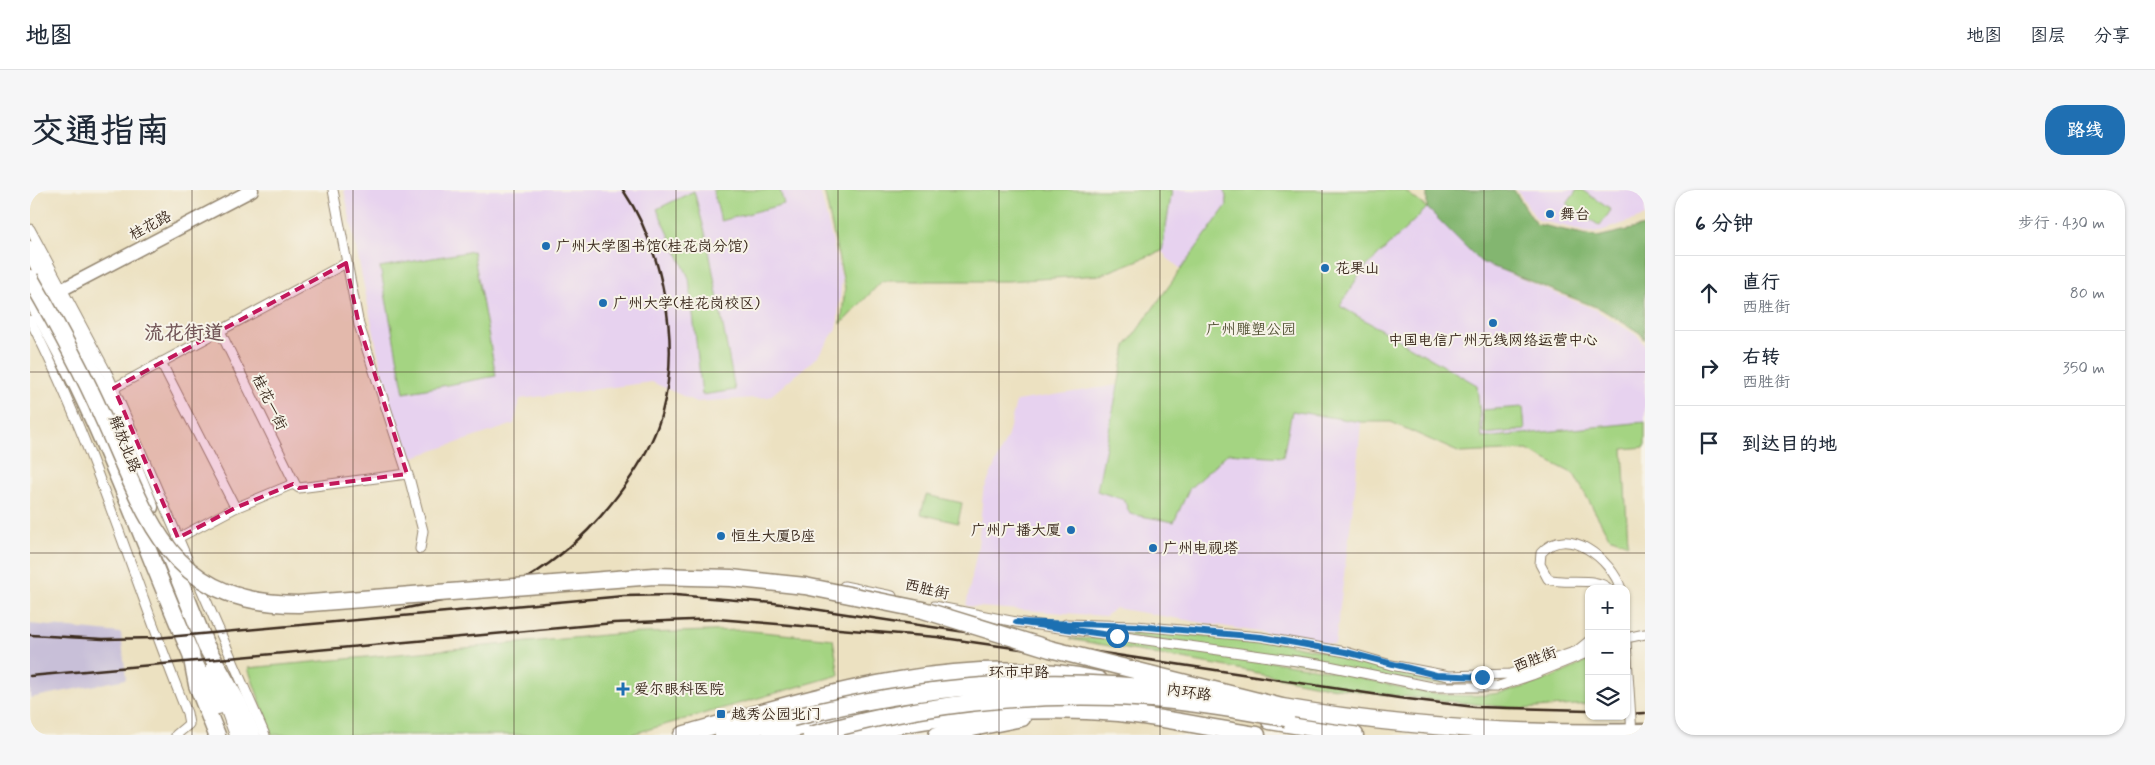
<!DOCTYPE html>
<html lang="zh">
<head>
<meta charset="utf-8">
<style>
  body { margin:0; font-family:Mynerve,"LXGW WenKai TC",sans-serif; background:#f6f6f7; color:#1f2937 }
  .controls { position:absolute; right:15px; bottom:15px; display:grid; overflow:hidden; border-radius:10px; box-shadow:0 1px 4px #0004 }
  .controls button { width:45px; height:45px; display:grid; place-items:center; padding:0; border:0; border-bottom:1px solid #e0e1e3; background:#fff; color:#1f2937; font:25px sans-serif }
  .stop { position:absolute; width:15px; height:15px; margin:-11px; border:4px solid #1f6fb2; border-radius:50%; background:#fff }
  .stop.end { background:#1f6fb2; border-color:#fff; box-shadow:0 1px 5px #0008 }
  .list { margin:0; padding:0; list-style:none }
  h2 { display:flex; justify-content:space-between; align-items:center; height:65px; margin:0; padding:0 20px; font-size:21px }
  h2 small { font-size:16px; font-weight:400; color:#747a83 }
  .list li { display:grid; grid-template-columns:32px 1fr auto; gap:15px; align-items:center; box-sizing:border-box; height:75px; padding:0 20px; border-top:1px solid #e0e1e3 }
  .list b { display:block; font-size:19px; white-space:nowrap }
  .list p { margin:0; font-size:16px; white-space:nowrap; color:#747a83 }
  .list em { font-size:16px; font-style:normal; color:#747a83 }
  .icon { flex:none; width:28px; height:28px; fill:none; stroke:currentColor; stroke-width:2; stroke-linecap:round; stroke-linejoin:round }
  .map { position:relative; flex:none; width:1615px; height:545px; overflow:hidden; border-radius:20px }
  header { display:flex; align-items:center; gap:30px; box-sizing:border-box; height:70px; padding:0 25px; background:#fff; border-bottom:1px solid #e0e1e3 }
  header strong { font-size:24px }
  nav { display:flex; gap:28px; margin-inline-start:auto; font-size:18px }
  .intro { display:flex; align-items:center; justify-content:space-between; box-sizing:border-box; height:120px; padding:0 30px }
  h1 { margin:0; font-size:35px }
  .button { padding:12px 22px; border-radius:20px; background:#1f6fb2; color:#fff; font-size:18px; font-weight:700 }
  main { display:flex; gap:30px; padding:0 30px }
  aside { flex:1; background:#fff; border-radius:20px; box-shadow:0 1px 4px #0004 }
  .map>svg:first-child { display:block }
  .built { fill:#e7d2ef }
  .industrial { fill:#c8bfd8 }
  .green { fill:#a4d482; stroke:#707f50 }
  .forest { fill:#83b670; stroke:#5f7047 }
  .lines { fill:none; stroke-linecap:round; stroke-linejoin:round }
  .street-casing { stroke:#948670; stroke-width:11 }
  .secondary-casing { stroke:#948670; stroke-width:15 }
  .primary-casing { stroke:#948670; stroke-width:16 }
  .highway-casing { stroke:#948670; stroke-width:19 }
  .street { stroke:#fff; stroke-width:9 }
  .secondary { stroke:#fff; stroke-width:12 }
  .primary { stroke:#fff; stroke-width:14 }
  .highway { stroke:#fff; stroke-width:16 }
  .rail { stroke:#3b2a1e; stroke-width:2.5 }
  .street-bridge-casing { stroke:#948670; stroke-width:11; stroke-linecap:butt }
  .highway-bridge-casing { stroke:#948670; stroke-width:19; stroke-linecap:butt }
  .street-bridge { stroke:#fff; stroke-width:9 }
  .highway-bridge { stroke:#fff; stroke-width:16 }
  .route { stroke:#1f6fb2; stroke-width:6 }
  .marked { fill:#c2185b; fill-opacity:0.2; stroke:#c2185b; stroke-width:4; stroke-dasharray:10 6; stroke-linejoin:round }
  .grid { fill:none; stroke:#3b2a1e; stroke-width:1; stroke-opacity:0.55 }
  .poi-dot { fill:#1f6fb2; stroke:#f7f3e8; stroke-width:2 }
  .labels { text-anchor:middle; stroke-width:4; stroke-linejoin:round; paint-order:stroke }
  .poi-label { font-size:15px; fill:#3b2a1e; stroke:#f7f3e8; text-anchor:start }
  .street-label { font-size:15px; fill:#3b2a1e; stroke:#f7f3e8 }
  .park-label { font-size:15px; fill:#555437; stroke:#f7f3e8 }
  .district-label { font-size:20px; font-weight:bold; fill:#745759; stroke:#f7f3e8 }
</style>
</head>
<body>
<header>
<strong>地图</strong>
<nav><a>地图</a><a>图层</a><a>分享</a></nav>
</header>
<div class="intro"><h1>交通指南</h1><a class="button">路线</a></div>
<main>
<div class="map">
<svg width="1615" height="545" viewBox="0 0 1615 545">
  <rect width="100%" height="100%" fill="#f7f3e8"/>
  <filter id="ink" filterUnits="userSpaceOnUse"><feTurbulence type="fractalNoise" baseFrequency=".02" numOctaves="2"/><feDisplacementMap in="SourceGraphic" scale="10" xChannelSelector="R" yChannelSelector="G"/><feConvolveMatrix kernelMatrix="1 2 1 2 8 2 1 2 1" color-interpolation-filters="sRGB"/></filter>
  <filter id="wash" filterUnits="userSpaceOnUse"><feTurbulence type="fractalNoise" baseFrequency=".0096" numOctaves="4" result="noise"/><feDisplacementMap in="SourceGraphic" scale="20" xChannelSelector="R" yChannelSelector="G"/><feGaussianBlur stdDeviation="1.12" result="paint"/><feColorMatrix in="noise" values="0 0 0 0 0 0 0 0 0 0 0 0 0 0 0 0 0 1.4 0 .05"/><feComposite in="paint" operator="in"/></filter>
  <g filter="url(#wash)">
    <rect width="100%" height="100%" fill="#ece1c1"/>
    <path class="built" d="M314,0H790L812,89L807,138L787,167L739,207L666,212L622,192L490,209L484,234L381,268L359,216Z
      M1142,0H1195L1197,15L1151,79L1137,68L1132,61Z
      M1487,0H1615V26L1565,43L1507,30Z
      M1397,18L1451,72L1566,120L1608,146L1615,155V232L1451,248L1310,116L1331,82Z
      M1088,195L1067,301L1159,299L1198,263L1253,267L1262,221L1331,232L1325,300L1305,455L1085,418L1076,426L936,416L948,356L953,302L978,245L986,211Z"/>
    <path class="industrial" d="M0,434L91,443L96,489L0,508Z"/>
    <path class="green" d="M683,0H750L754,14L691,31Z
      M794,0H1142L1132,61L1070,85L978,91H852L811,134L815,98Z
      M1195,0H1374L1397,18L1331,82L1310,116L1447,195L1452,248L1615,232V257L1593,259L1598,354L1579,347L1544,284L1497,260L1430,263L1361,232H1331L1262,221L1253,267L1198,263L1159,299L1144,332L1100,324L1094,310L1067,301L1096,156L1197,15Z
      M1547,0H1552L1581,20L1570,36L1537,14Z
      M664,1L677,50L705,200L672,205L659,88L627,19Z
      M443,61L466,186L374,203L350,77Z
      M1493,217L1495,240L1454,244L1452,220Z
      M896,305L932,313L928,333L891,324Z
      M1072,437L1246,452L1310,465L1407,490L1449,492L1402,494L1070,441Z
      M712,440L803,449L809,485L599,545H242L218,478L585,444Z
      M1069,448C1140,458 1212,467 1283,478C1339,487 1397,510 1455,505C1491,501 1527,487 1559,470V514L1493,519L1358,505L1293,496L1198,477L1040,449Z"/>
    <path class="forest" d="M1397,0H1484L1506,34L1567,47L1615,36V150L1610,143L1571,119L1451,72L1397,18Z"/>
  </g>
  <g filter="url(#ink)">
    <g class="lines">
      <g class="street-casing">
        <path id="street" d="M303,0L329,135L380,291L393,341L390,359
          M0,39L78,185L159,373
          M0,130C65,256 104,392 157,523L159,534L146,545
          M190,141L266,296
          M131,172L203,313
          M84,198L316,73
          M148,348L205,318L263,294L269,298L377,284
          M166,387L235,545
          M814,396L862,406
          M1579,399C1565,386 1537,395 1518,389L1510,374L1511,363C1537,333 1582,370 1591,399
          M904,416L986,432L1289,474L1402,497H1466L1502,485L1559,462
          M1036,434L1106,436L1231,447L1316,462L1361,475L1419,486L1480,484L1547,461
          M1596,448L1615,444
          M1548,460L1559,451"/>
      </g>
      <g class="secondary-casing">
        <path id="secondary" d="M33,99L222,0"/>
      </g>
      <g class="primary-casing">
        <path id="primary" d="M166,474L188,517
          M183,478L207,545"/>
      </g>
      <g class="highway-casing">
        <path id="highway" d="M0,59L73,202L120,317
          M0,107C68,220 109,344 161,464L167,495L187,545
          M135,354L176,456L208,513L222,545
          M1139,498L1201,512
          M1240,531L1325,545
          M652,545C783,507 931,460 1069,490
          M693,545L762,528
          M741,545L848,517
          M822,545C910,524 999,515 1089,523C1135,528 1181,538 1227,545
          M907,545L992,528"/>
      </g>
      <use href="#street" class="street"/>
      <use href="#secondary" class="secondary"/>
      <use href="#primary" class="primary"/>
      <use href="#highway" class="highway"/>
      <path class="rail" d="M367,420C392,415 416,410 441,405C452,403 465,403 475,399C503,388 537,361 558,340C587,310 622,263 632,222C651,153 633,59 593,0
        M0,445L73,449L126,448L594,406L645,405L744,413L1369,508L1445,517L1559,520
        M0,486L584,433L687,429L907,447L1053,468
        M1596,524L1615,523"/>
      <g class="street-bridge-casing">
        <path id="street-bridge" d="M1596,452L1602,545"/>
      </g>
      <g class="highway-bridge-casing">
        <path id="highway-bridge" d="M0,88C26,133 51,178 72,226C118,326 136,414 268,414L624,386L701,388L775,396L893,420L1020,459L1256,518
          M1246,516C1369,537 1491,545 1615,542
          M762,528C895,494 1016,485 1153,501
          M781,545C892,513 1006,501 1122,509C1167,512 1211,521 1256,528"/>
      </g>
      <use href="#street-bridge" class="street-bridge"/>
      <use href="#highway-bridge" class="highway-bridge"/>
    </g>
  </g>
  <g class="lines" filter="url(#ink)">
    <path class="route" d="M1087,446L986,432L1106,436L1231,447L1316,462L1406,485L1452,487"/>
  </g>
  <path class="marked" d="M316,73L329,135L377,284L269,298L263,294L205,318L148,348L84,198Z"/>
  <path class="grid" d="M162,0V545M323,0V545M484,0V545M646,0V545M808,0V545M969,0V545M1130,0V545M1292,0V545M1454,0V545M0,182H1615M0,363H1615"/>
  <g class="poi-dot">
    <circle cx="1520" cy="24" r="5"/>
    <circle cx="516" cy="56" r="5"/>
    <circle cx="1295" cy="78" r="5"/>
    <circle cx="573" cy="113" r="5"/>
    <circle cx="1463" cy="133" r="5"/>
    <circle cx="1041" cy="340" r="5"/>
    <circle cx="691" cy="346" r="5"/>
    <circle cx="1123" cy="358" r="5"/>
    <path d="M590.5 491.5h5v5h5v5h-5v5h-5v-5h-5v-5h5z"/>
    <rect x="686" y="519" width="10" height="10" rx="2.5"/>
  </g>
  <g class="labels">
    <g class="poi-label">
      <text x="1530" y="29">舞台</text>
      <text x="526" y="61">广州大学图书馆(桂花岗分馆)</text>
      <text x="1305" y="83">花果山</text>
      <text x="583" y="118">广州大学(桂花岗校区)</text>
      <text x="1463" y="155" text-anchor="middle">中国电信广州无线网络运营中心</text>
      <text x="1031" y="345" text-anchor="end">广州广播大厦</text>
      <text x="701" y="351">恒生大厦B座</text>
      <text x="1133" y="363">广州电视塔</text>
      <text x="604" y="504">爱尔眼科医院</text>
      <text x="701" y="529">越秀公园北门</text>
    </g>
    <g class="street-label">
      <text transform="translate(120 35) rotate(-28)" y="5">桂花路</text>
      <text transform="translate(240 212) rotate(64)" y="5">桂花一街</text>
      <text transform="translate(95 254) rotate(68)" y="5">解放北路</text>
      <text transform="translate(897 399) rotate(13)" y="5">西胜街</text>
      <text transform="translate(1505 469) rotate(-21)" y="5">西胜街</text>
      <text x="989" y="487">环市中路</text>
      <text transform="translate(1159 502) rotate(8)" y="5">内环路</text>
    </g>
    <g class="park-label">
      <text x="1221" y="144">广州雕塑公园</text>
    </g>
    <g class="district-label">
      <text x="154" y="149">流花街道</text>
    </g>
  </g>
</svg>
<div class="controls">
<button>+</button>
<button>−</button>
<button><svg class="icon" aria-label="layers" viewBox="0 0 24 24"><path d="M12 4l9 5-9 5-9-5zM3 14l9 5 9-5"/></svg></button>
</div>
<div class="stop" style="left:1087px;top:446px"></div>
<div class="stop end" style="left:1452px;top:487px"></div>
</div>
<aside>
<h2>6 分钟<small>步行 · 430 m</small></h2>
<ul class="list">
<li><svg class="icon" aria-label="ahead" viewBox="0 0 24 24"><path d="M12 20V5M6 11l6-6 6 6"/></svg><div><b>直行</b><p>西胜街</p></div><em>80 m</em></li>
<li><svg class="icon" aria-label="right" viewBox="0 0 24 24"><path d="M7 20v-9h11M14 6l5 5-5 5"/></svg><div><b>右转</b><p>西胜街</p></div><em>350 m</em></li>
<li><svg class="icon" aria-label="arrive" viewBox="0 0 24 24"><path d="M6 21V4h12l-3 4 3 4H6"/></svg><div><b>到达目的地</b></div></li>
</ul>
</aside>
</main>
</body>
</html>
